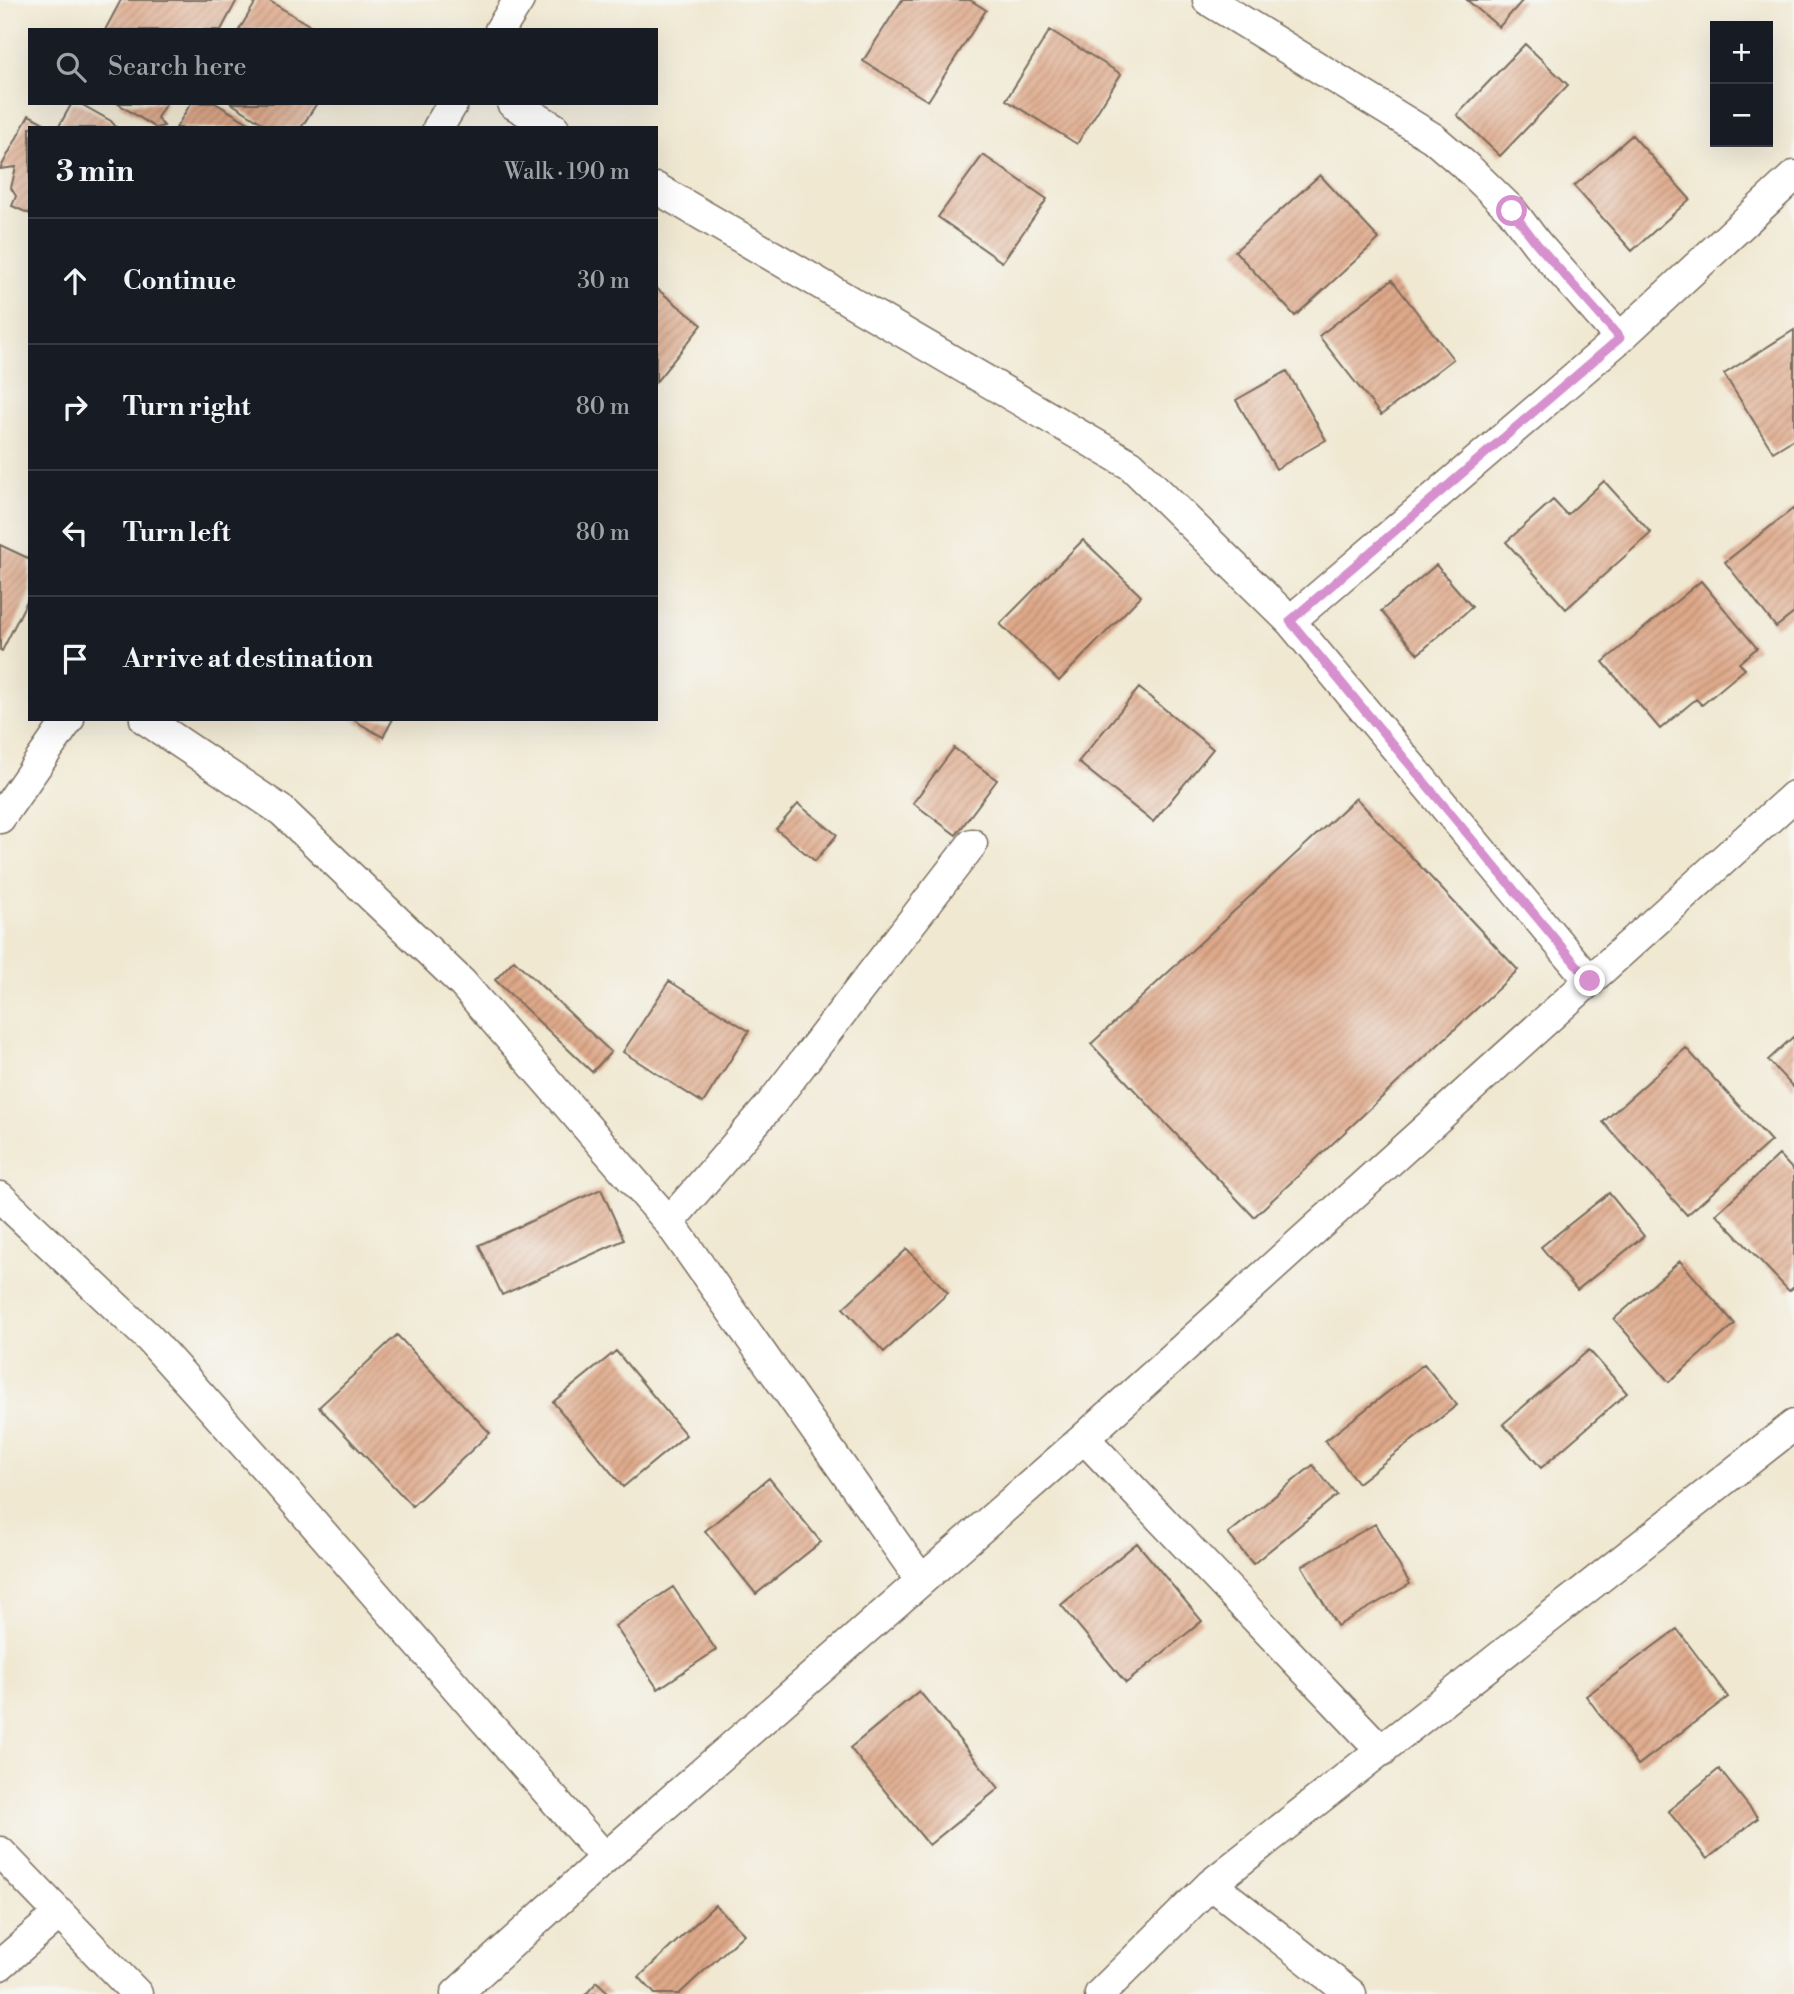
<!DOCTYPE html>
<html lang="en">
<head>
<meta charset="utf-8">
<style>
  body { margin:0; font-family:"Libre Bodoni",serif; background:#242831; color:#f1f3f6 }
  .controls { position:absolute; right:21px; top:21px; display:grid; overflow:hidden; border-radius:0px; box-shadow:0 7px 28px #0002 }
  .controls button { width:63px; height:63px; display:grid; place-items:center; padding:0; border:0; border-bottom:2px solid #363941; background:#171b24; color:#f1f3f6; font:35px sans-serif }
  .stop { position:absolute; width:21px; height:21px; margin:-16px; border:5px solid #d690ce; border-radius:50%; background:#fff }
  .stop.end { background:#d690ce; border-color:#fff; box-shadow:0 2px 7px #0008 }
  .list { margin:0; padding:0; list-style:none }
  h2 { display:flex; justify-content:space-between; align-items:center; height:91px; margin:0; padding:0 28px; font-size:30px }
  h2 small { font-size:23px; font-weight:400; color:#9ea1a6 }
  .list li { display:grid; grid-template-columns:46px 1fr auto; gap:21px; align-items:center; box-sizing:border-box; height:126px; padding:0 28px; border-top:2px solid #363941 }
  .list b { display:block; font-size:26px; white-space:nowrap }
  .list em { font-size:23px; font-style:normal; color:#9ea1a6 }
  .icon { flex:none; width:38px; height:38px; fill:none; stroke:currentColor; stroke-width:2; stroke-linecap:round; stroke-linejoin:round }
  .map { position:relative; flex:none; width:1794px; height:1994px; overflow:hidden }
  .search { position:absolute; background:#171b24; box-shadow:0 7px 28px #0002; left:28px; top:28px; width:630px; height:77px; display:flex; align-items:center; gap:18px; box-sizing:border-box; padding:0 24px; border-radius:0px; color:#9ea1a6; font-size:26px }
  .panel { position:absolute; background:#171b24; box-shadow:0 7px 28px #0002; left:28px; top:126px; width:630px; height:595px; border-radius:0px }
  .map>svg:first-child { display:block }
  .building { fill:url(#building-hatch) }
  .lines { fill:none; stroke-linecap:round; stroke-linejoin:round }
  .minor-casing { stroke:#7a6c5d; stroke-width:33 }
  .minor { stroke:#fff; stroke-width:30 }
  .route { stroke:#d690ce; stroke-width:9 }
</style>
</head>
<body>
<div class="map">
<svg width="1794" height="1994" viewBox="0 0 1794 1994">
  <defs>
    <pattern id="building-hatch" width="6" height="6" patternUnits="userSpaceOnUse" patternTransform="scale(1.75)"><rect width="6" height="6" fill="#dfa98a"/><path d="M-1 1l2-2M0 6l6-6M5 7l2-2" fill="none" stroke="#b68a70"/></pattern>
  </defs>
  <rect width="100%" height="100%" fill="#f6f6f2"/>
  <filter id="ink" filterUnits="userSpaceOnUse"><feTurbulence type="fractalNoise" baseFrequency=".0143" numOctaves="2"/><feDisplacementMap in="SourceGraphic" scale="14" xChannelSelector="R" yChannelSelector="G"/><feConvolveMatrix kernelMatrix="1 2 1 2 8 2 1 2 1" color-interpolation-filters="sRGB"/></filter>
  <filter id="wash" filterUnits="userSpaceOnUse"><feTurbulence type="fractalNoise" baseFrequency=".00686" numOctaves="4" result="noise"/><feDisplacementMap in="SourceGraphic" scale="28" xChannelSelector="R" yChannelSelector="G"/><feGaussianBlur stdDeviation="1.57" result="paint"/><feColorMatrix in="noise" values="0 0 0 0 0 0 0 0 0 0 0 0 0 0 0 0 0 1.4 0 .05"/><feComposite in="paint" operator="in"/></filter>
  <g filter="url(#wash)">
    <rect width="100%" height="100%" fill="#f0e8d1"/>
    <g id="blocks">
      <path class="building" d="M121,0H237L221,30H105Z
        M257,0H268L317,30H239Z
        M902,0H970L986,10L928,101L863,61Z
        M1467,0H1523L1499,27Z
        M1050,30L1121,74L1077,144L1006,100Z
        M1525,44L1568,85L1500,156L1457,115Z
        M72,103H79L111,121L117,128H58Z
        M117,103H166L157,118L164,126L156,128Z
        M191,103H215L257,128H176Z
        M231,103H317L301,128H270Z
        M29,115L53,128H30V214L12,206L16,196L11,188L16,167L0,169Z
        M1632,135L1690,199L1632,251L1574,186Z
        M983,155L1047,199L1002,262L938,217Z
        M1320,175L1379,239L1295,316L1235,251Z
        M1392,280L1453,359L1381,415L1319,336Z
        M656,288L702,325L656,382Z
        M1794,330V439L1773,452L1724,374Z
        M1287,371L1326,440L1276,469L1236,400Z
        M1604,481L1651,533L1566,609L1506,542L1553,500L1567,515Z
        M1794,508V613L1776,627L1725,562Z
        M1083,540L1141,596L1059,681L1000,624Z
        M0,545L30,559V595L2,651L0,650Z
        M1436,565L1472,607L1418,654L1381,611Z
        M1701,581L1757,648L1739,663L1745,669L1702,705L1696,699L1660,729L1603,662Z
        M1139,688L1213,749L1153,822L1078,762Z
        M352,719H393L383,737Z
        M954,748L997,780L956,835L913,803Z
        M1356,798L1518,970L1254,1217L1091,1044Z
        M798,804L837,835L815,861L776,829Z
        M514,960L611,1052L592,1072L495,980Z
        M669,981L749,1031L703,1103L623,1052Z
        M1794,1036V1088L1768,1060Z
        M1686,1048L1771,1141L1687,1215L1603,1122Z
        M1779,1155L1794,1171V1287L1789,1291L1716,1214Z
        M601,1189L624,1240L502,1295L479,1245Z
        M1609,1193L1644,1236L1577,1290L1541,1247Z
        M907,1249L948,1293L884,1352L843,1308Z
        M1680,1261L1735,1324L1669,1382L1614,1319Z
        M397,1335L490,1433L412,1506L319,1407Z
        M1589,1350L1627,1393L1541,1468L1503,1424Z
        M616,1351L686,1435L623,1487L553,1402Z
        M1424,1364L1457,1405L1358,1483L1325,1441Z
        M1313,1465L1337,1495L1253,1564L1228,1534Z
        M769,1478L821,1542L756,1594L705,1531Z
        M1375,1524L1410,1584L1337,1626L1302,1566Z
        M1137,1543L1202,1621L1126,1683L1061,1605Z
        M673,1587L716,1650L658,1689L615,1626Z
        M1677,1629L1728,1697L1638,1765L1586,1696Z
        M919,1691L999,1788L929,1845L850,1748Z
        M1719,1769L1758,1818L1707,1859L1668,1811Z
        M715,1905L744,1934L679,1994H655L639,1977Z
        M597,1982L610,1994H586Z"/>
    </g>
  </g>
  <g filter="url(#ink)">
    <use href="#blocks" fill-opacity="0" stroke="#7a6c5d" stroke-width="2"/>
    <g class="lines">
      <g class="minor-casing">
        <path id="minor" d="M1208,0L1433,138L1470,170L1512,211L1537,244L1620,338
          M500,30L519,0
          M512,103L554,128
          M438,128L453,103
          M656,188L1131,465L1290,621L1590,981
          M1290,621L1620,338L1794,176
          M145,719L282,811L462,983L669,1222L921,1580
          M0,818L69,719
          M0,1197L149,1338L269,1472L605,1858
          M669,1222L771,1104L972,844
          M1084,1438L1382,1751
          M0,1852L137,1994
          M1211,1884L1351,1994
          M0,1965L59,1914
          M456,1994L605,1858L1084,1438L1794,796
          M1100,1994L1211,1884L1794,1425"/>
      </g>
      <use href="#minor" class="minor"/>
    </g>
  </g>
  <g class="lines" filter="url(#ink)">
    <path class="route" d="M1512,211L1537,244L1620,338L1290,621L1590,981"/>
  </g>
</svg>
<div class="controls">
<button>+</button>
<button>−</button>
</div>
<div class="stop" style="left:1512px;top:211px"></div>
<div class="stop end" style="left:1590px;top:981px"></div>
<div class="search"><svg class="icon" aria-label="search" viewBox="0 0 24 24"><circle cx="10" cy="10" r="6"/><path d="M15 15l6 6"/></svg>Search here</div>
<section class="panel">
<h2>3 min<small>Walk · 190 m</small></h2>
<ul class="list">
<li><svg class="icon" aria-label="ahead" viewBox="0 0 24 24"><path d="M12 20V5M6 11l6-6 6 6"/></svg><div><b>Continue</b></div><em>30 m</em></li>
<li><svg class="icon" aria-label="right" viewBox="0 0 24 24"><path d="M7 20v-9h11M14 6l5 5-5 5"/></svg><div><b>Turn right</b></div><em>80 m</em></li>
<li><svg class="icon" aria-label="left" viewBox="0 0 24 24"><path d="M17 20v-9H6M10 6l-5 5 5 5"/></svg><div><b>Turn left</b></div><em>80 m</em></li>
<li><svg class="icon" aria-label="arrive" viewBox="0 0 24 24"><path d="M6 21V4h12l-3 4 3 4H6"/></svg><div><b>Arrive at destination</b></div></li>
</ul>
</section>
</div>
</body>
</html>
